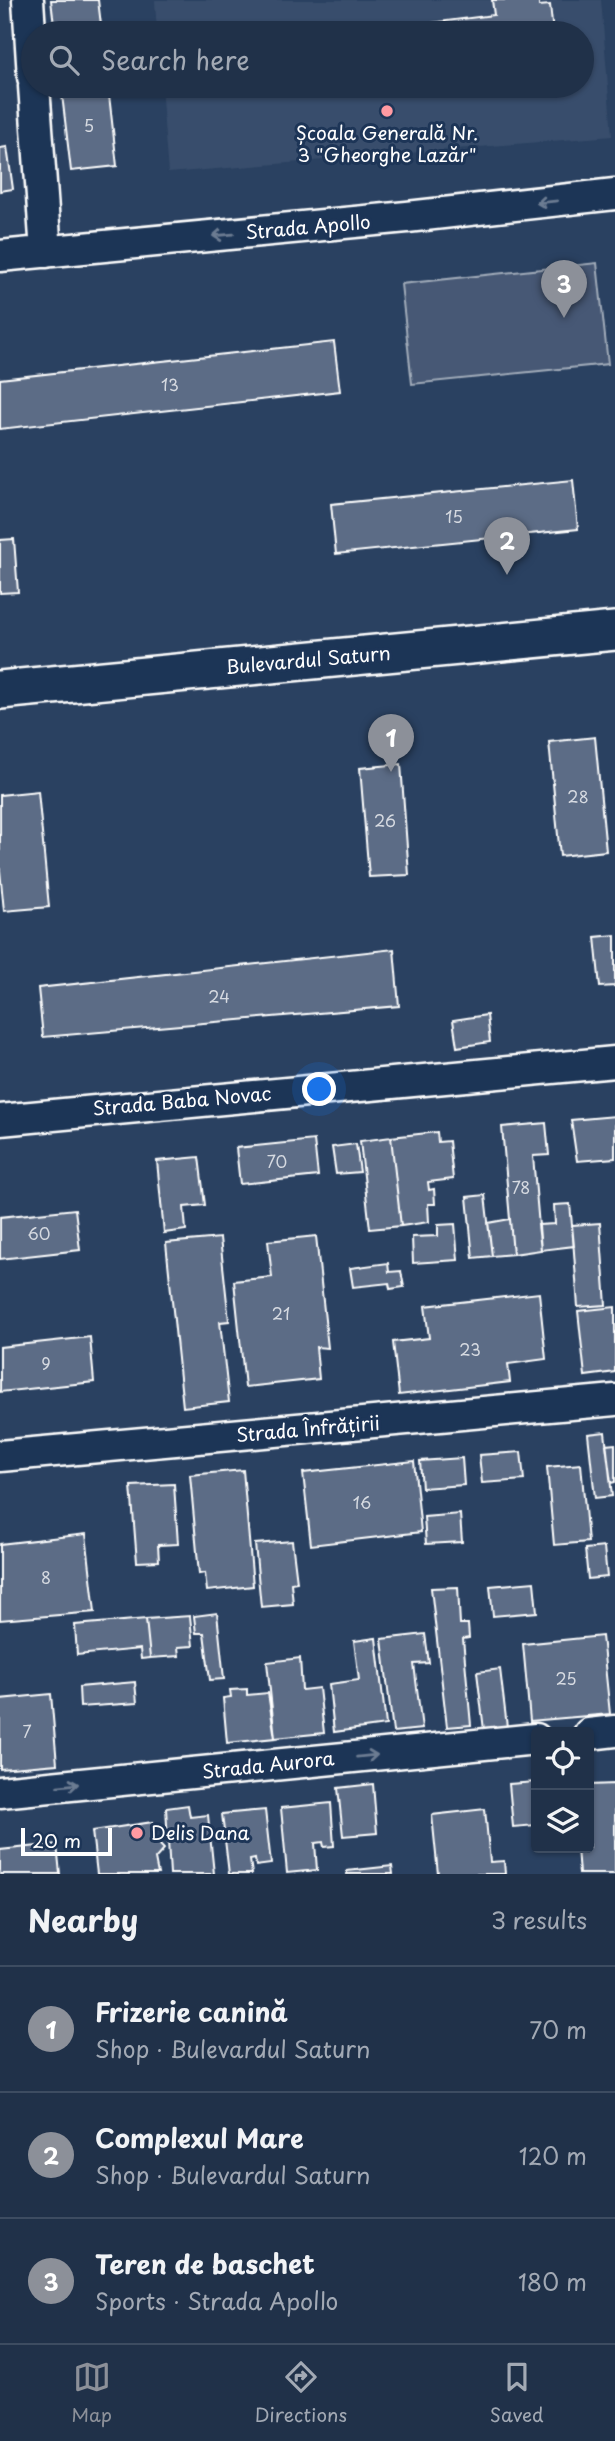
<!DOCTYPE html>
<html lang="en">
<head>
<meta charset="utf-8">
<style>
  body { margin:0; font-family:"Playpen Sans",sans-serif; background:#283950; color:#f1f3f6 }
  .controls { position:absolute; right:21px; bottom:21px; display:grid; overflow:hidden; border-radius:7px; box-shadow:0 2px 5px #0004 }
  .controls button { width:63px; height:63px; display:grid; place-items:center; padding:0; border:0; border-bottom:2px solid #3d4c61; background:#203149; color:#f1f3f6; font:35px sans-serif }
  .scale { position:absolute; left:21px; bottom:18px; width:91px; box-sizing:border-box; padding-left:7px; border:4px solid #fff; border-top:0; font-size:19px; line-height:24px; white-space:nowrap; color:#fff; -webkit-text-stroke:5px #1d3557; paint-order:stroke }
  .you { position:absolute; left:320px; top:1090px; width:24px; height:24px; margin:-18px; border:5px solid #fff; border-radius:50%; background:#1a73e8; box-shadow:0 0 0 10px #1a73e833 }
  .badge { display:grid; place-items:center; width:46px; height:46px; border-radius:50%; background:#8c9099; color:#fff; font-size:23px; font-weight:700 }
  .pin { position:absolute; translate:-50% -58px; filter:drop-shadow(0 2px 4px #0008) }
  .pin::after { content:''; position:absolute; top:37px; width:24px; height:21px; background:inherit; clip-path:polygon(0 0,100% 0,50% 100%) }
  .list { margin:0; padding:0; list-style:none }
  h2 { display:flex; justify-content:space-between; align-items:center; height:91px; margin:0; padding:0 28px; font-size:30px }
  h2 small { font-size:23px; font-weight:400; color:#a2a9b4 }
  .list li { display:grid; grid-template-columns:46px 1fr auto; gap:21px; align-items:center; box-sizing:border-box; height:126px; padding:0 28px; border-top:2px solid #3d4c61 }
  .list b { display:block; font-size:26px; white-space:nowrap }
  .list p { margin:0; font-size:23px; white-space:nowrap; color:#a2a9b4 }
  .list em { font-size:23px; font-style:normal; color:#a2a9b4 }
  .icon { flex:none; width:38px; height:38px; fill:none; stroke:currentColor; stroke-width:2; stroke-linecap:round; stroke-linejoin:round }
  .map { position:relative; flex:none; width:615px; height:1874px; overflow:hidden }
  .search { position:absolute; background:#203149; box-shadow:0 2px 5px #0004; left:21px; right:21px; top:21px; height:77px; display:flex; align-items:center; gap:18px; box-sizing:border-box; padding:0 24px; border-radius:38px; color:#a2a9b4; font-size:26px }
  .sheet { height:469px; background:#203149 }
  nav { display:flex; justify-content:space-around; align-items:center; box-sizing:border-box; height:98px; border-top:2px solid #3d4c61; background:#203149; font-size:19px; color:#a2a9b4 }
  nav a { display:grid; justify-items:center; gap:4px }
  nav .on { color:#8c9099 }
  .map>svg:first-child { display:block }
  .built { fill:#394e6c }
  .green { fill:#465975; stroke:#a2acba; stroke-width:2 }
  .building { fill:#5b6c86; stroke:#fff; stroke-width:2 }
  .lines { fill:none; stroke-linecap:round; stroke-linejoin:round }
  .minor-casing { stroke:#fff; stroke-width:35 }
  .major-casing { stroke:#fff; stroke-width:42 }
  .minor { stroke:#1d3557; stroke-width:30 }
  .major { stroke:#1d3557; stroke-width:37 }
  .oneway { stroke:#6c7c92 }
  .poi-dot { fill:#ff9aa2; stroke:#1d3557; stroke-width:2.5 }
  .labels { text-anchor:middle; stroke-width:6; stroke-linejoin:round; paint-order:stroke }
  .number-label { font-size:16px; fill:#d6dae1 }
  .poi-label { font-size:19px; fill:#fff; stroke:#1d3557 }
  .street-label { font-size:19px; fill:#fff; stroke:#1d3557 }
</style>
</head>
<body>
<div class="map">
<svg width="615" height="1874" viewBox="0 0 615 1874">
  <rect width="100%" height="100%" fill="#2a4161"/>
  <filter id="ink" filterUnits="userSpaceOnUse"><feTurbulence type="fractalNoise" baseFrequency=".0143" numOctaves="2"/><feDisplacementMap in="SourceGraphic" scale="14" xChannelSelector="R" yChannelSelector="G"/><feConvolveMatrix kernelMatrix="1 2 1 2 8 2 1 2 1" color-interpolation-filters="sRGB"/></filter>
  <g filter="url(#ink)">
    <path class="built" d="M155,0H601L612,136L168,173L161,86H582V33H157Z"/>
    <path class="green" d="M597,263L608,364L412,384L401,284Z"/>
    <path class="building" d="M51,0H98L102,33H55Z
      M492,0H539V6L550,5L553,33H353L494,15Z
      M61,86H108L117,166L71,171Z
      M7,147L13,189L0,191V148Z
      M334,342L340,391L0,429V379Z
      M573,480L578,529L336,554L331,504Z
      M14,539L18,592L0,593V540Z
      M595,737L606,851L560,856L549,742Z
      M401,764L409,875L369,877L360,768Z
      M38,791L49,907L4,911L0,870V795Z
      M615,935V986L600,987L595,937Z
      M394,949L399,1006L43,1037L38,988Z
      M487,1015L490,1042L457,1047L453,1020Z
      M615,1116V1158L577,1161L571,1120Z
      M546,1123L549,1155L533,1156L541,1250L513,1254L502,1127Z
      M437,1132L438,1142L449,1141L453,1179L428,1182L429,1190L434,1189L435,1204H428L429,1222L401,1226L391,1137Z
      M391,1137L401,1226L370,1229L360,1141Z
      M314,1140L318,1176L240,1184L236,1148Z
      M356,1144L360,1172L336,1174L332,1147Z
      M199,1157L205,1205L184,1207L186,1230L164,1233L157,1161Z
      M485,1195L492,1256L473,1258L467,1197Z
      M570,1204L574,1246L541,1250L538,1225L555,1224L554,1205Z
      M75,1209L80,1250L0,1259V1217Z
      M510,1219L513,1254L492,1256L488,1223Z
      M600,1223L606,1305L578,1307L572,1225Z
      M455,1224L458,1260L413,1263L412,1237L438,1236V1225Z
      M316,1236L328,1348L316,1347L319,1379L245,1387L234,1281L272,1277L268,1241Z
      M220,1238L229,1321L220,1322L229,1402L183,1407L166,1243Z
      M388,1263L389,1272L401,1271L404,1287L390,1289L389,1283L353,1287L350,1268Z
      M539,1293L546,1359L508,1364L510,1382L399,1395L393,1342L429,1338L425,1306Z
      M615,1307V1372L585,1376L578,1311Z
      M90,1337L94,1382L0,1392V1347Z
      M605,1432L612,1496L595,1498L588,1434Z
      M615,1444V1482L611,1483L606,1445Z
      M521,1452L524,1480L482,1483L479,1455Z
      M462,1458L464,1485L422,1488L420,1461Z
      M414,1461L421,1532L311,1545L303,1473Z
      M581,1464L588,1542L554,1545L547,1467Z
      M243,1470L253,1586L207,1591L205,1573L199,1574L190,1475Z
      M174,1484L178,1544L158,1545L159,1561L137,1562L131,1486Z
      M460,1514L462,1542L426,1544L424,1517Z
      M86,1534L95,1612L0,1620V1544Z
      M292,1541L297,1582L291,1583L293,1604L261,1607L255,1544Z
      M604,1547L607,1577L588,1579L585,1549Z
      M534,1582L537,1612L493,1616L490,1586Z
      M458,1587L460,1624H468L469,1638L463,1639L471,1725L447,1727L431,1588Z
      M217,1613L224,1679L210,1680L204,1633H196L194,1616Z
      M190,1616L193,1646L178,1647L179,1656L150,1658L146,1619Z
      M146,1619L150,1658L141,1659L140,1649L77,1655L75,1625Z
      M425,1634L429,1663L414,1664L422,1729L393,1732L382,1639Z
      M602,1636L610,1714L530,1721L523,1644Z
      M376,1638L386,1725L334,1732L329,1684L359,1680L354,1641Z
      M300,1658L302,1690L319,1688L324,1733L275,1738L267,1662Z
      M500,1669L507,1727L484,1730L477,1672Z
      M135,1682L137,1703L80,1707L79,1687Z
      M247,1689V1695L268,1693L275,1738L227,1743L223,1698L231,1697L230,1690Z
      M51,1694L57,1764L0,1769V1699Z
      M536,1782V1829V1825L513,1827L509,1784Z
      M373,1784L377,1833L343,1836L338,1788Z
      M615,1784V1874H579L577,1848H589V1785Z
      M331,1803L334,1846L324,1847L323,1842L315,1843L317,1870L287,1873L281,1808Z
      M188,1805L190,1817L208,1815L214,1874H170L166,1808Z
      M485,1809L490,1862L504,1861L505,1874H438L432,1815Z
      M265,1810L271,1864L256,1866L255,1859L250,1860L252,1874H229L222,1814Z
      M153,1822L157,1842L164,1849L155,1859L158,1874H97L92,1831Z
      M57,1844L60,1874H0V1850Z
      M392,1866L393,1874H347V1871Z"/>
    <g class="lines">
      <g class="minor-casing">
        <path id="minor" d="M28,0L33,77
          M34,86L46,252
          M0,256L407,217L615,194
          M0,1120L615,1062
          M0,1456L615,1400
          M589,1734L615,1731
          M0,1792L536,1739"/>
      </g>
      <g class="major-casing">
        <path id="major" d="M0,690L615,631"/>
      </g>
      <use href="#minor" class="minor"/>
      <use href="#major" class="major"/>
    </g>
    <defs><path id="oneway-shaft" d="M-6 0H5M1.5-3L5.5 0L1.5 3" fill="none" stroke-width="1.6" stroke-linecap="round" stroke-linejoin="round" transform="scale(1.75)"/></defs>
    <g class="oneway">
      <use href="#oneway-shaft" transform="translate(547 202) rotate(174)"/>
      <use href="#oneway-shaft" transform="translate(223 235) rotate(175)"/>
      <use href="#oneway-shaft" transform="translate(367 1756) rotate(-6)"/>
      <use href="#oneway-shaft" transform="translate(68 1785) rotate(-6)"/>
    </g>
  </g>
  <g class="poi-dot">
    <circle cx="387" cy="111" r="7"/>
    <circle cx="137" cy="1833" r="7"/>
  </g>
  <g class="labels">
    <g class="number-label">
      <text x="89" y="132">5</text>
      <text x="170" y="391">13</text>
      <text x="454" y="523">15</text>
      <text x="578" y="803">28</text>
      <text x="385" y="827">26</text>
      <text x="219" y="1003">24</text>
      <text x="277" y="1168">70</text>
      <text x="521" y="1194">78</text>
      <text x="39" y="1240">60</text>
      <text x="281" y="1320">21</text>
      <text x="470" y="1356">23</text>
      <text x="46" y="1370">9</text>
      <text x="362" y="1509">16</text>
      <text x="46" y="1584">8</text>
      <text x="566" y="1685">25</text>
      <text x="27" y="1738">7</text>
    </g>
    <g class="poi-label">
      <text x="387" y="140">Școala Generală Nr.<tspan x="387" dy="22">3 "Gheorghe Lazăr"</tspan></text>
      <text x="151" y="1840" text-anchor="start">Delis Dana</text>
    </g>
    <g class="street-label">
      <text transform="translate(308 227) rotate(-5)" y="7">Strada Apollo</text>
      <text transform="translate(308 660) rotate(-5)" y="7">Bulevardul Saturn</text>
      <text transform="translate(182 1101) rotate(-5)" y="7">Strada Baba Novac</text>
      <text transform="translate(308 1429) rotate(-5)" y="7">Strada Înfrățirii</text>
      <text transform="translate(268 1765) rotate(-6)" y="7">Strada Aurora</text>
    </g>
  </g>
</svg>
<div class="controls">
<button><svg class="icon" aria-label="locate" viewBox="0 0 24 24"><circle cx="12" cy="12" r="6"/><path d="M12 2v4M12 18v4M2 12h4M18 12h4"/></svg></button>
<button><svg class="icon" aria-label="layers" viewBox="0 0 24 24"><path d="M12 4l9 5-9 5-9-5zM3 14l9 5 9-5"/></svg></button>
</div>
<div class="scale">20 m</div>
<div class="you"></div>
<div class="pin badge" style="left:391px;top:772px">1</div>
<div class="pin badge" style="left:507px;top:575px">2</div>
<div class="pin badge" style="left:564px;top:318px">3</div>
<div class="search"><svg class="icon" aria-label="search" viewBox="0 0 24 24"><circle cx="10" cy="10" r="6"/><path d="M15 15l6 6"/></svg>Search here</div>
</div>
<section class="sheet">
<h2>Nearby<small>3 results</small></h2>
<ul class="list">
<li><span class="badge">1</span><div><b>Frizerie canină</b><p>Shop · Bulevardul Saturn</p></div><em>70 m</em></li>
<li><span class="badge">2</span><div><b>Complexul Mare</b><p>Shop · Bulevardul Saturn</p></div><em>120 m</em></li>
<li><span class="badge">3</span><div><b>Teren de baschet</b><p>Sports · Strada Apollo</p></div><em>180 m</em></li>
</ul>
</section>
<nav>
<a class="on"><svg class="icon" aria-label="map" viewBox="0 0 24 24"><path d="M3 6l6-2 6 2 6-2v14l-6 2-6-2-6 2zM9 4v14M15 6v14"/></svg>Map</a>
<a><svg class="icon" aria-label="directions" viewBox="0 0 24 24"><path d="M12 3l9 9-9 9-9-9zM9 14v-3h6M13 9l2 2-2 2"/></svg>Directions</a>
<a><svg class="icon" aria-label="saved" viewBox="0 0 24 24"><path d="M7 4h10v16l-5-4-5 4z"/></svg>Saved</a>
</nav>
</body>
</html>
